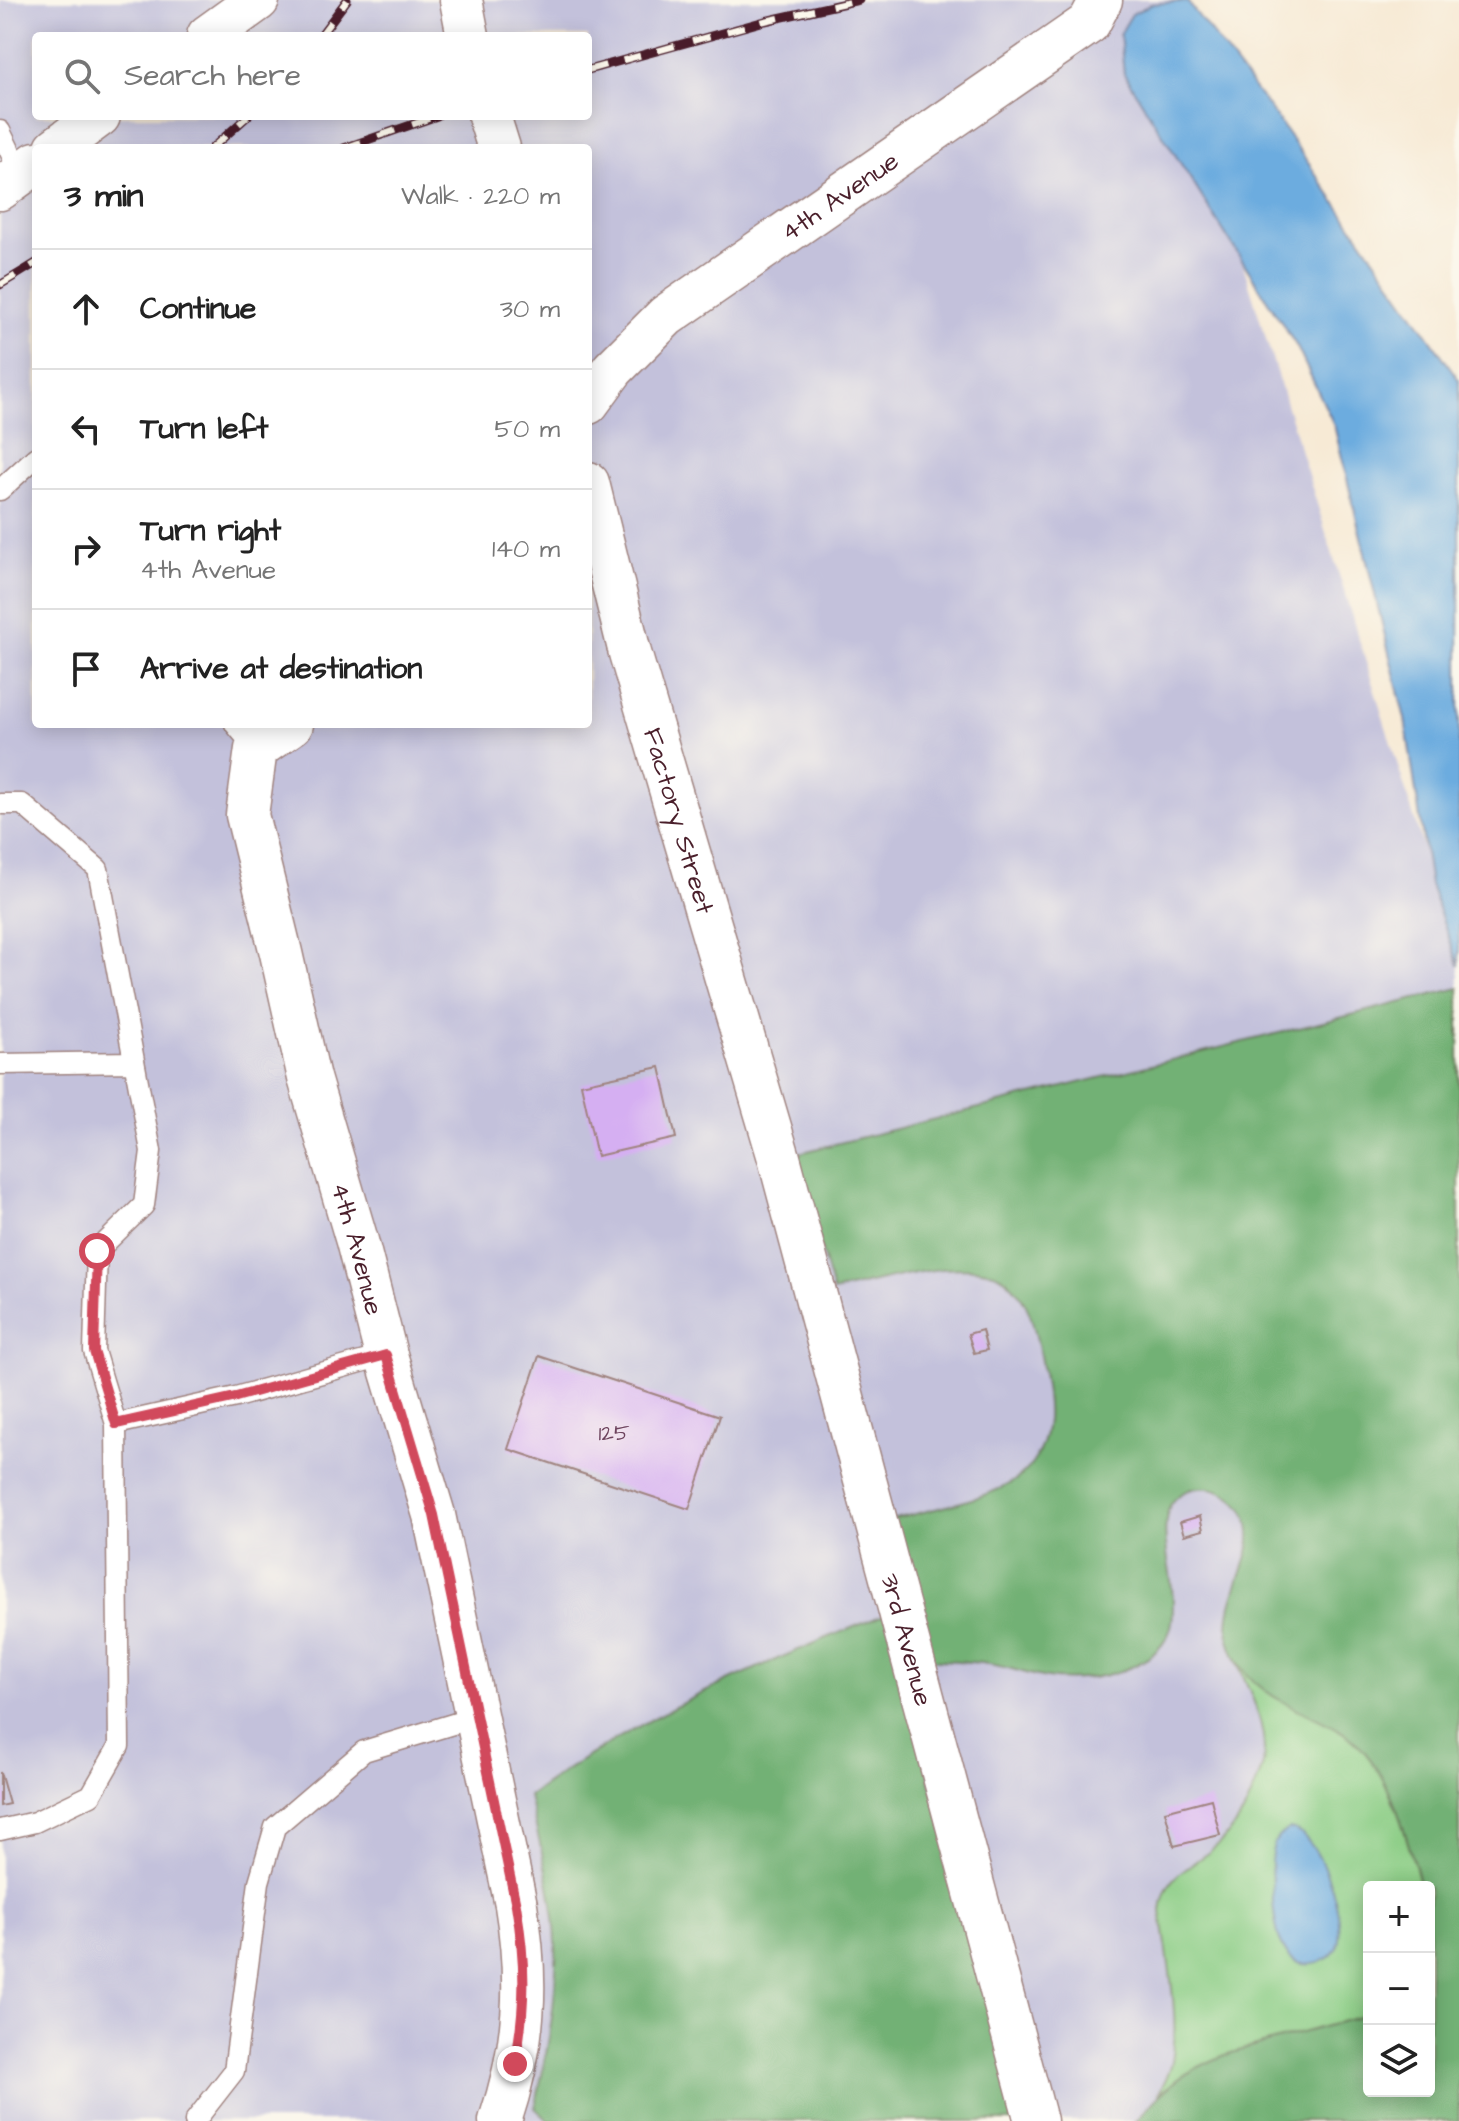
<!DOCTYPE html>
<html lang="en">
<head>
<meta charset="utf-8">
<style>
  body { margin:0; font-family:"Architects Daughter",sans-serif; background:#f2f2f2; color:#222 }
  .controls { position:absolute; right:24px; bottom:24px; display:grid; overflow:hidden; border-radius:8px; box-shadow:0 4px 20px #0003 }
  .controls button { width:72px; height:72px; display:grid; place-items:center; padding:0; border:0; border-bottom:2px solid #e0e0e0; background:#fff; color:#222; font:40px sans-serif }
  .stop { position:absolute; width:24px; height:24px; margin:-18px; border:6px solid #d1495b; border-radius:50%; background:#fff }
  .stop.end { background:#d1495b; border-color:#fff; box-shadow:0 2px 8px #0008 }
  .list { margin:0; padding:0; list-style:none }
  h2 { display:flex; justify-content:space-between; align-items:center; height:104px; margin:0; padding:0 32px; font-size:34px }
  h2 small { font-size:26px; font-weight:400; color:#767676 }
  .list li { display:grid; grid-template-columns:52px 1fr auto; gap:24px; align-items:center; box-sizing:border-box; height:120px; padding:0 32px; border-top:2px solid #e0e0e0 }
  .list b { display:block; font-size:30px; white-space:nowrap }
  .list p { margin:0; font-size:26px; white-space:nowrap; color:#767676 }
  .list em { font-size:26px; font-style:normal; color:#767676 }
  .icon { flex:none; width:44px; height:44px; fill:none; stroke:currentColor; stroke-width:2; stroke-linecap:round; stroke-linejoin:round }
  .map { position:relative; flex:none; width:1459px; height:2121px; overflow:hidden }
  .search { position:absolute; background:#fff; box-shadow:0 4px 20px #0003; left:32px; top:32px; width:560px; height:88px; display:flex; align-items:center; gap:20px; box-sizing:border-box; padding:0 28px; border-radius:8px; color:#767676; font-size:30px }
  .panel { position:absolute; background:#fff; box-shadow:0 4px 20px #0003; left:32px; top:144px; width:560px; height:584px; border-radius:8px }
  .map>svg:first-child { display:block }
  .industrial { fill:#c3c1db; fill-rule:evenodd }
  .green { fill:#8dce87; stroke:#6c7659; stroke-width:2 }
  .forest { fill:#72b174; stroke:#5e6850; stroke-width:2 }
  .water { fill:#6cacdf; stroke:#5b6685; stroke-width:2 }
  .building { fill:#d5aff2 }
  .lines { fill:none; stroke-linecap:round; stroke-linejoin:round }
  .service-casing { stroke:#a08480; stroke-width:23 }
  .minor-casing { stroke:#a08480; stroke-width:45 }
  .service { stroke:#fff; stroke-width:20 }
  .minor { stroke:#fff; stroke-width:42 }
  .rail-casing { stroke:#4a1f2b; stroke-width:9 }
  .rail { stroke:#fbf7ec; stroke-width:6; stroke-dasharray:18; stroke-linecap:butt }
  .route { stroke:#d1495b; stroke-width:10 }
  .labels { text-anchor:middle; stroke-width:7; stroke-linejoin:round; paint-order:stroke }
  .number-label { font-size:22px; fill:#6d435d }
  .street-label { font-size:26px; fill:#4a1f2b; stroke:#fbf7ec }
</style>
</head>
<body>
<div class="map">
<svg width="1459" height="2121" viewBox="0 0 1459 2121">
  <rect width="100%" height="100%" fill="#fbf7ec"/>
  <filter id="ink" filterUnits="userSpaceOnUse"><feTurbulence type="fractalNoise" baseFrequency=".0125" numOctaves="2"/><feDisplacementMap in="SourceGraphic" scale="16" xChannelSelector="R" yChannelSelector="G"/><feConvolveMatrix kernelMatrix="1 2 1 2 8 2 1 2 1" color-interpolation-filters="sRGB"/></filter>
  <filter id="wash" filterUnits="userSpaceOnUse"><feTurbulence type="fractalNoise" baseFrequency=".006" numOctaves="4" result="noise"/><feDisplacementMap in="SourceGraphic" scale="32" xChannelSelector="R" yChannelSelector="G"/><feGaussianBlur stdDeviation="1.8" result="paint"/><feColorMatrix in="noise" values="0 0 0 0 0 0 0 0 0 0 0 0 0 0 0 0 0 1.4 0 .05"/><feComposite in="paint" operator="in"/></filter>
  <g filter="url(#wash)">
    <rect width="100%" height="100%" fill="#f7ead5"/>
    <path class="industrial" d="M0,0H1173L1177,51L1459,963V2121H0ZM36,36H588V116H36ZM36,148H588V724H36ZM1369,1887H1429V2091H1369Z"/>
    <path class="green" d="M1235,1657C1266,1702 1304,1706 1345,1734C1389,1764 1408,1838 1420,1887H1369V2014L1228,2054C1201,2065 1179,2076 1158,2095C1163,2084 1170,2073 1172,2061C1180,2016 1167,1956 1161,1911C1164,1877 1184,1870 1209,1852C1228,1837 1241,1821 1250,1799C1255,1787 1260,1776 1263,1764C1269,1728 1249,1689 1235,1657Z"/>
    <path class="forest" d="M1459,988V2121H1136C1167,2084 1183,2072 1228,2054L1369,2014V2091H1429V1887H1420C1408,1838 1388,1762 1344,1733C1311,1712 1267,1702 1243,1669C1199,1611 1269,1561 1245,1513C1231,1485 1187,1477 1170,1506C1158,1529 1173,1576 1173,1602C1173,1614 1173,1627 1167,1637C1148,1673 1083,1684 1047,1678C1029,1675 1012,1668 994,1665C973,1661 950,1661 928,1659L892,1520C927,1510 998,1498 1023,1474C1038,1460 1045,1440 1047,1420C1049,1398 1037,1332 1029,1312C1023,1297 1010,1278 994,1273C950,1258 877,1282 833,1292L795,1154Z
      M886,1614L1020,2121H549L535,2108C547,2053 558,1999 556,1942C554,1893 539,1844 529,1796C638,1716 761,1664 886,1614Z"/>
    <path class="water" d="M1187,1L1279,121L1459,380V966L1430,885L1405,719L1334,425L1297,347L1124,74L1120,34L1132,14L1151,4Z
      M1290,1829C1320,1833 1348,1920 1337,1947C1333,1956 1323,1963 1313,1964C1269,1971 1273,1891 1271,1863C1272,1848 1274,1835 1290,1829Z"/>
    <g id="blocks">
      <path class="building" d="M660,1067L676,1138L597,1156L581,1084Z
        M982,1330L987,1350L974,1353L968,1334Z
        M539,1356L720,1416L689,1509L508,1449Z
        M1200,1516L1203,1530L1184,1535L1180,1522Z
        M0,1772L9,1804L0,1806Z
        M1211,1799L1220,1835L1174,1846L1165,1811Z"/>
    </g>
  </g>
  <g filter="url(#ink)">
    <use href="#blocks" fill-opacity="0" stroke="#a08480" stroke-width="2"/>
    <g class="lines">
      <g class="service-casing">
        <path id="service" d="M0,131L21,174
          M0,490L36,457
          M235,724L256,749
          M0,804H22L98,869L151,1151L144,1205L97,1251L94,1351L116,1424L119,1746L91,1795L35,1822L0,1830
          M0,1064L134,1062
          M116,1424L236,1397L386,1355
          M195,2121L234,2071L259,1882L275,1827L364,1751L476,1717"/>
      </g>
      <g class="minor-casing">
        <g id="minor">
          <path d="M461,0L468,36"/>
          <path d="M208,36L258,0"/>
          <path d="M489,116L499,148"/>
          <path d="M56,148L99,116"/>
          <path d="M0,189L36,163"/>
          <path id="s1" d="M588,403L613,369L666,316L1089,23L1101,0"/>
          <path id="s2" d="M588,483L630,653L779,1158L1036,2121"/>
          <path id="s3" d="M292,724L256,749L247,815L281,953L309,1078L357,1241L386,1355L434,1515L516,1905C529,1983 525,2046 500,2121"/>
        </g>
      </g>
      <use href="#service" class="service"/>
      <use href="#minor" class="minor"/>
      <g class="rail-casing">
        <path id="rail" d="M320,36L347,0
          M588,70L765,21L859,0
          M212,148L248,116
          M344,148L437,116
          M0,285L36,263"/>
      </g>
      <use href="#rail" class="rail"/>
    </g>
  </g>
  <g class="lines" filter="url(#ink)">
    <path class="route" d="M97,1251L94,1351L116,1424L236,1397L386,1355L434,1515L516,1905C526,1963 526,2006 515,2064"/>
  </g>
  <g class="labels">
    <g class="number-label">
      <text x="614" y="1440">125</text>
    </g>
    <g class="street-label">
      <text dy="9" stroke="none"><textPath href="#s1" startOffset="328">4th Avenue</textPath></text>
      <text dy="9" stroke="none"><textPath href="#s2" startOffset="350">Factory Street</textPath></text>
      <text dy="9" stroke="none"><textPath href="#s3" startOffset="558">4th Avenue</textPath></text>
      <text dy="9" stroke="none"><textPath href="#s2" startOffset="1200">3rd Avenue</textPath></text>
    </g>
  </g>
</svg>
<div class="controls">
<button>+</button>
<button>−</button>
<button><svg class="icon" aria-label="layers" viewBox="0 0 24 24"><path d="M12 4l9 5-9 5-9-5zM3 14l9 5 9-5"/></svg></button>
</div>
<div class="stop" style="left:97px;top:1251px"></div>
<div class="stop end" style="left:515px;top:2064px"></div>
<div class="search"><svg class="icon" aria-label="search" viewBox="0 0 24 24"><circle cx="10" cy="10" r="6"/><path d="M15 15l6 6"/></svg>Search here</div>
<section class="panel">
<h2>3 min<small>Walk · 220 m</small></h2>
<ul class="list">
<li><svg class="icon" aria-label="ahead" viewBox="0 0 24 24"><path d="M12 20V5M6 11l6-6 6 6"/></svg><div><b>Continue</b></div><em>30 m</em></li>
<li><svg class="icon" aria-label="left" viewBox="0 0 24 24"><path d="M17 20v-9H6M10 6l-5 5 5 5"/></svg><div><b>Turn left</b></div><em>50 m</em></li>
<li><svg class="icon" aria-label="right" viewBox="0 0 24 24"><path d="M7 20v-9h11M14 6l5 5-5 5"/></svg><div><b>Turn right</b><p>4th Avenue</p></div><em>140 m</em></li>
<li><svg class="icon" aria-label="arrive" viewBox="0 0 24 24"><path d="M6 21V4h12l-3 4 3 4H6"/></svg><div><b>Arrive at destination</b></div></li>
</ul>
</section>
</div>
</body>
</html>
